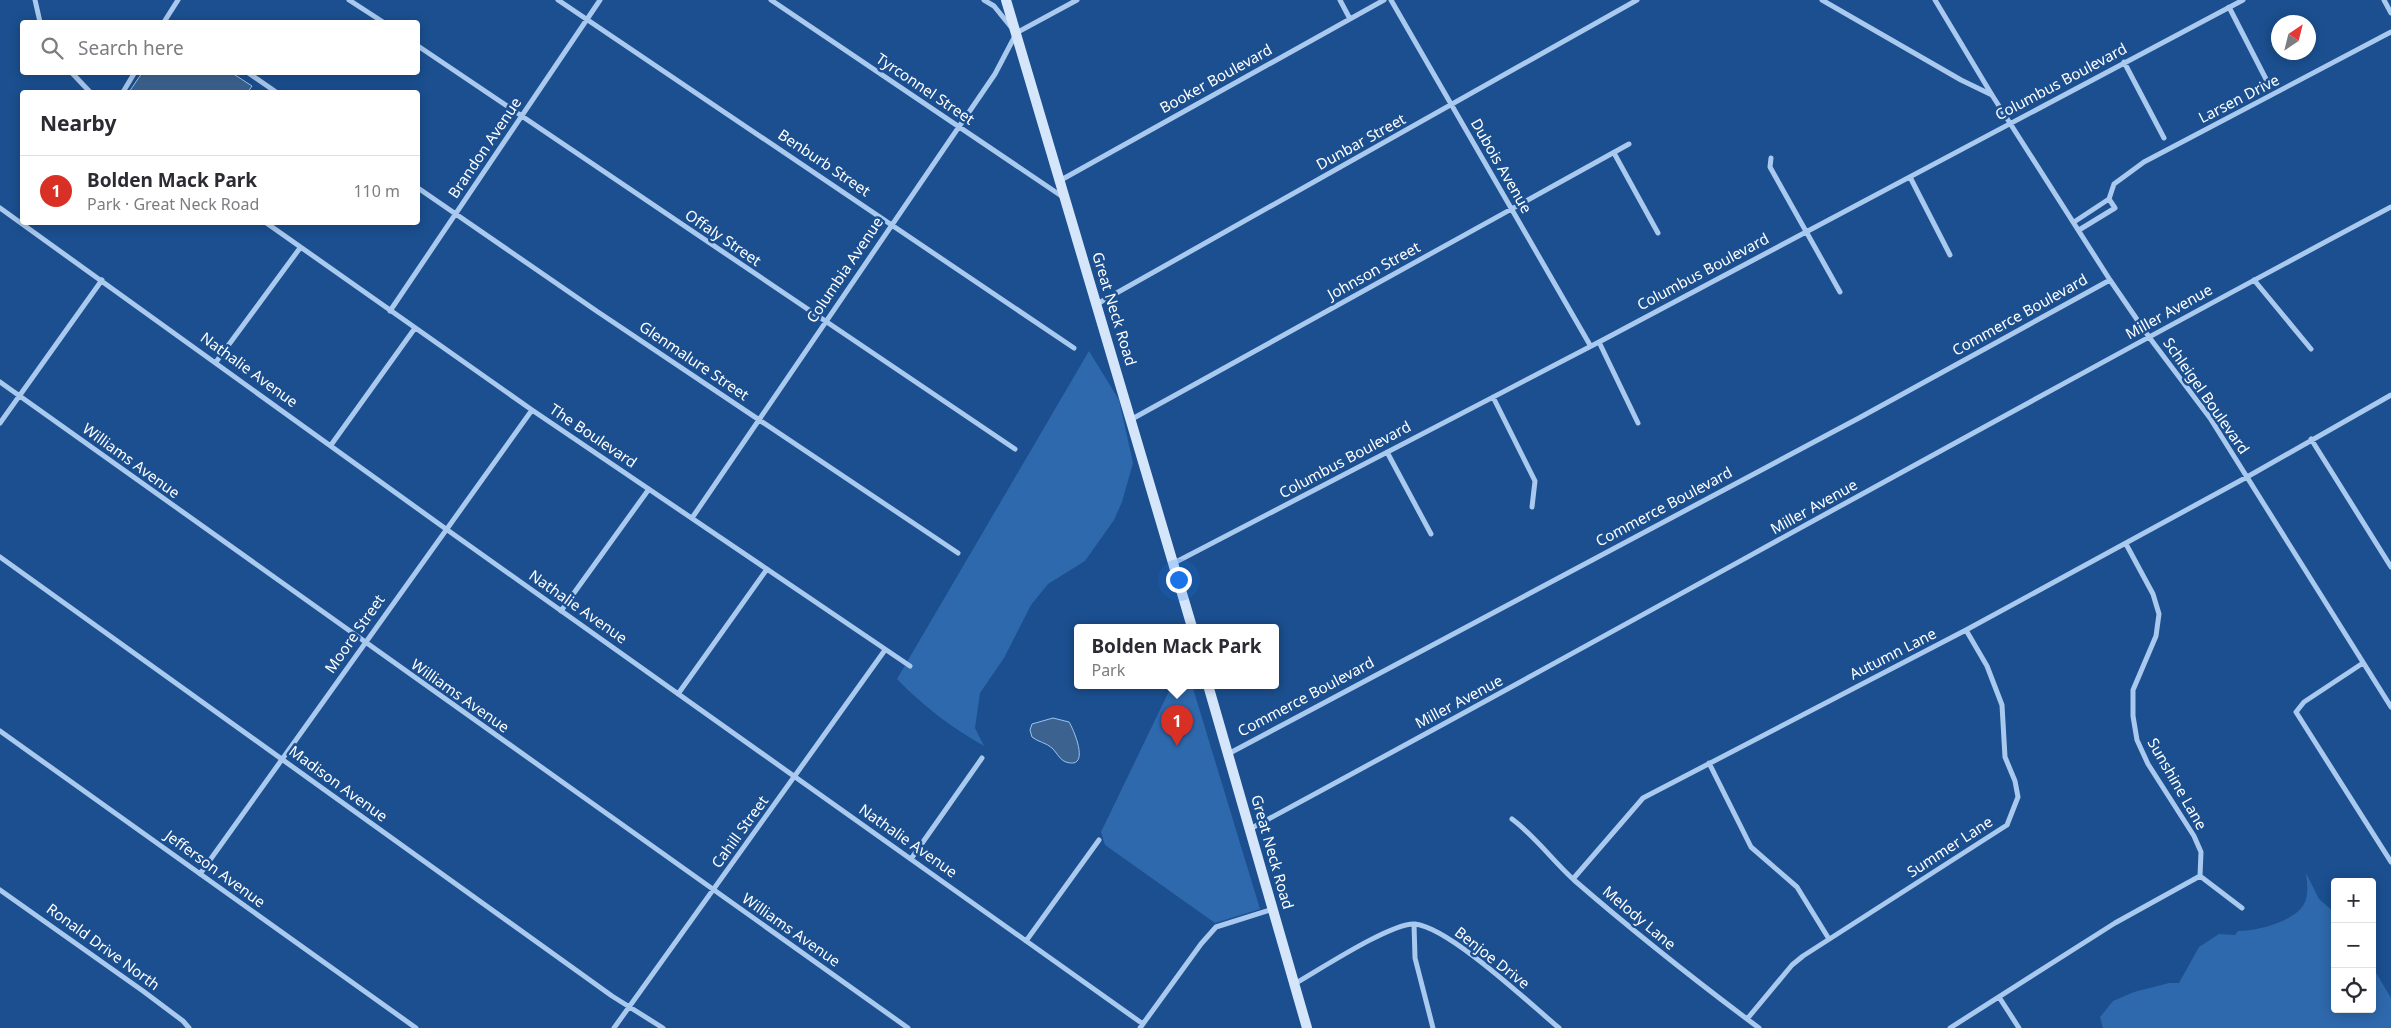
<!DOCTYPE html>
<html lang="en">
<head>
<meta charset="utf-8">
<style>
  body { margin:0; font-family:"Noto Sans",sans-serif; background:#f2f2f3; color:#2b2b33 }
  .controls { position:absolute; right:15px; bottom:15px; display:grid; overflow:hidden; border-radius:5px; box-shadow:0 2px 12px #0003 }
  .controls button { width:45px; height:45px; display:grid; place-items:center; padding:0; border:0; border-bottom:1px solid #e1e1e2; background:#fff; color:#2b2b33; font:25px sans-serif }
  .compass { position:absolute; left:2271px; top:15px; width:45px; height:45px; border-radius:50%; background:#fff; box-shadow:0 2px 12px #0003; rotate:35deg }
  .you { position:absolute; left:1178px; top:579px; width:18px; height:18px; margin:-12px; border:4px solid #fff; border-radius:50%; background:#1a73e8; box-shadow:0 0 0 8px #1a73e833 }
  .badge { display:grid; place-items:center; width:32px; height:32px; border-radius:50%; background:#d93025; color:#fff; font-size:16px; font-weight:700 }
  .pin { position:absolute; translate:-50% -41px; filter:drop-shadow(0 1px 2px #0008) }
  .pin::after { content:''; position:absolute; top:26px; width:18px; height:15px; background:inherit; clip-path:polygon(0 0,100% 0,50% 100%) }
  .popup { position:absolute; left:1074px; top:624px; width:205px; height:65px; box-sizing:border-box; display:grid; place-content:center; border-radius:5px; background:#fff; filter:drop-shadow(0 1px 4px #0005); font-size:16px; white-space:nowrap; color:#7c7c81 }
  .popup b { font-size:19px; color:#2b2b33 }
  .popup::after { content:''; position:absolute; left:50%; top:100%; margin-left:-10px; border:10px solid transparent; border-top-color:#fff }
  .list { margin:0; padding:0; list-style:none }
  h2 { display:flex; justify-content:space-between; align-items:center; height:65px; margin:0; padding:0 20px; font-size:21px }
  h2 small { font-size:16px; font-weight:400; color:#7c7c81 }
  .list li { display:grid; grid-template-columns:32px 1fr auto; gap:15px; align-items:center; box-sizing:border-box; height:70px; padding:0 20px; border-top:1px solid #e1e1e2 }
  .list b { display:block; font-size:19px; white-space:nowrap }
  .list p { margin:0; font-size:16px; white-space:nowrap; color:#7c7c81 }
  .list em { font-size:16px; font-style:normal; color:#7c7c81 }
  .icon { flex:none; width:28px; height:28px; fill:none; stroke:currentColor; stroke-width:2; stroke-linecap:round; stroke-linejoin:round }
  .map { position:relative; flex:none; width:2391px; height:1028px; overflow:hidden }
  .search { position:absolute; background:#fff; box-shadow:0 2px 12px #0003; left:20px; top:20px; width:400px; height:55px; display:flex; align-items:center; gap:12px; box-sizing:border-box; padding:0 18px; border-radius:5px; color:#7c7c81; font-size:19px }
  .panel { position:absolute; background:#fff; box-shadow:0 2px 12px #0003; left:20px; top:90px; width:400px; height:135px; border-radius:5px }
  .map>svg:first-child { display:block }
  .green { fill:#2e69ad }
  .water { fill:#3c6290; stroke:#9cc4f0 }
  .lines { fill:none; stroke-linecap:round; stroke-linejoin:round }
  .street { stroke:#a9c9ee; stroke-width:5 }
  .secondary { stroke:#d6e6fa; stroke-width:10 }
  .labels { text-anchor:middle; stroke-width:5; stroke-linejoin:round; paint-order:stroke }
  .street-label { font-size:15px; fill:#fff; stroke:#1b4f8f }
</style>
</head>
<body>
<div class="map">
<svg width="2391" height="1028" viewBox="0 0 2391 1028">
  <rect width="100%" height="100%" fill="#1b4f8f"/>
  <path class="green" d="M1089,351L1119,400L1133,463L1122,502L1114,520L1085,561L1048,584L1031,605L1004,658L980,693L975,728L984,746C952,728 923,706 897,679Z
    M1172,685H1192L1260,909L1215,923L1105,845L1101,832Z
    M2306,873L2319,899L2335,913V1009H2372V966L2391,998V1028H2103L2100,1017L2113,1001L2134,992L2169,983H2179L2199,947L2219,934L2235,935L2238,931C2257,931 2294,922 2304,904C2309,895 2307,883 2306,873Z"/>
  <path class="water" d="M142,73H232L252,86L248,92H129Z
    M1053,718L1069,722C1074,730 1091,770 1066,762C1060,760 1057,753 1052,748C1047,743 1038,742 1032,737L1030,730L1032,724Z"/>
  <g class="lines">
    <path class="street" d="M35,0L40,22
      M349,0L383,22
      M558,0L1074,348
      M771,0L1063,197
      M984,0L994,6L1011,27
      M1340,0L1350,19
      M1391,0L1590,345
      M1822,0L1961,80L1992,95
      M1935,0L1992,95L2110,280L2149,337L2210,418L2391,707
      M2384,0L2391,13
      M2229,7L2268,83
      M164,22L178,0
      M1016,33L1077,0
      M418,46L1015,449
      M2124,62L2164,138
      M71,72L90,92
      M247,72L276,92
      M123,92L135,72
      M1614,153L1658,233
      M1771,158L1770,167L1840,292
      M1910,177L1950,255
      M1061,180L1384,0
      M418,188L598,312L958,553
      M0,208L446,529L1143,1024
      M265,222L532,410L910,666
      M2074,222L2109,199L2114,184L2144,162L2391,32
      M2079,230L2115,208L2109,199
      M2254,280L2311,349
      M1097,304L1637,0
      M390,311L600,0
      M1599,342L1638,423
      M216,362L300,248
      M0,382L908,1028
      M1493,397L1535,481L1532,507
      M1132,419L1629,144
      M0,423L102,280
      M2311,439L2391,567
      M331,445L415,328
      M1387,452L1431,534
      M692,518L995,74L1016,34
      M2126,544L2153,594L2159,614L2156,636L2133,690V716L2137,740L2148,764L2194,836L2201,852L2200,876
      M0,557L612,996L663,1028
      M1174,563L1599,342L2243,0
      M561,611L649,489
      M2363,663L2304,702L2296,712L2391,862
      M678,694L767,569
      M0,731L416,1028
      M1228,754L1859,418L2110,280
      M1709,763L1751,847L1797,887L1829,939
      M1512,819C1535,836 1552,860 1574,880C1634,932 1696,981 1759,1028
      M1250,829C1631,624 2008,410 2391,207
      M911,859L982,758
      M200,874L532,410
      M2200,876L2242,908
      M1573,879L1643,798L1966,630L2247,477L2391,395
      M0,890L143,991L183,1021L189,1028
      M1414,924L1415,958L1433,1028
      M1026,941L1099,840
      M1296,983C1319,970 1392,922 1415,924C1450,928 1529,1003 1559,1028
      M1999,997L2019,1028
      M1747,1019L1792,965L1803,956L2007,825L2018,797L2015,781L2005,757L2002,705L1987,666L1966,630
      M614,1028L885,650
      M1140,1028L1201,944L1216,927L1273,909
      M1950,1028L2115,923L2200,876"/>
    <path class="secondary" d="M1006,0L1192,627
      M1208,685L1307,1028"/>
  </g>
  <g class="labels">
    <g class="street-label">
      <text transform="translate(1216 79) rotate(-29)" y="5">Booker Boulevard</text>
      <text transform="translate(2061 82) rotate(-28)" y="5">Columbus Boulevard</text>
      <text transform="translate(925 89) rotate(34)" y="5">Tyrconnel Street</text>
      <text transform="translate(2239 99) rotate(-27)" y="5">Larsen Drive</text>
      <text transform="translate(1361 142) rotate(-29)" y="5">Dunbar Street</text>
      <text transform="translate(485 148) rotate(-56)" y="5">Brandon Avenue</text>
      <text transform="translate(824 163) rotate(34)" y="5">Benburb Street</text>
      <text transform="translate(1501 166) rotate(60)" y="5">Dubois Avenue</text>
      <text transform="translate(723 238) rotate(34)" y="5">Offaly Street</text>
      <text transform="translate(845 270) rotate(-56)" y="5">Columbia Avenue</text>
      <text transform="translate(1374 271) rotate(-29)" y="5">Johnson Street</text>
      <text transform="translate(1703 272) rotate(-28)" y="5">Columbus Boulevard</text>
      <text transform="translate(1114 309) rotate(73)" y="5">Great Neck Road</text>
      <text transform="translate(2169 312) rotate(-29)" y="5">Miller Avenue</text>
      <text transform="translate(2020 315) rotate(-29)" y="5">Commerce Boulevard</text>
      <text transform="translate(694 361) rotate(34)" y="5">Glenmalure Street</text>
      <text transform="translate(249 370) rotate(36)" y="5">Nathalie Avenue</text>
      <text transform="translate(2206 396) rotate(55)" y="5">Schleigel Boulevard</text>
      <text transform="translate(593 436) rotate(34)" y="5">The Boulevard</text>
      <text transform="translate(1345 460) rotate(-28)" y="5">Columbus Boulevard</text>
      <text transform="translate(131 461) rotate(36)" y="5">Williams Avenue</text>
      <text transform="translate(1664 507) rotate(-28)" y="5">Commerce Boulevard</text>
      <text transform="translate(1814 507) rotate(-29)" y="5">Miller Avenue</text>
      <text transform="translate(578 607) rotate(35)" y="5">Nathalie Avenue</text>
      <text transform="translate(355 634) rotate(-55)" y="5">Moore Street</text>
      <text transform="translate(1893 654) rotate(-27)" y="5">Autumn Lane</text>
      <text transform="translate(460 696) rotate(35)" y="5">Williams Avenue</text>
      <text transform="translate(1306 697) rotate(-28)" y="5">Commerce Boulevard</text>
      <text transform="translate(1459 702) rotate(-28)" y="5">Miller Avenue</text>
      <text transform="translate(338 784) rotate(36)" y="5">Madison Avenue</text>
      <text transform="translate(2177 784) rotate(60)" y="5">Sunshine Lane</text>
      <text transform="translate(740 832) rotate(-54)" y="5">Cahill Street</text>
      <text transform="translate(908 841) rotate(35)" y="5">Nathalie Avenue</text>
      <text transform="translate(1950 847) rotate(-33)" y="5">Summer Lane</text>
      <text transform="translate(1272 852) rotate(74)" y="5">Great Neck Road</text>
      <text transform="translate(215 869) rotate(36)" y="5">Jefferson Avenue</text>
      <text transform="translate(1639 918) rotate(40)" y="5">Melody Lane</text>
      <text transform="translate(791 930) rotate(35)" y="5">Williams Avenue</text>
      <text transform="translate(103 947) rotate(36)" y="5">Ronald Drive North</text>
      <text transform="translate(1492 958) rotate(38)" y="5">Benjoe Drive</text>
    </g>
  </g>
</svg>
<div class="controls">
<button>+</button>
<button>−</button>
<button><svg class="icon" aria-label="locate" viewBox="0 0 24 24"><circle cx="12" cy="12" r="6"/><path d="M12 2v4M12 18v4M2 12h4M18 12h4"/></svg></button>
</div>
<svg class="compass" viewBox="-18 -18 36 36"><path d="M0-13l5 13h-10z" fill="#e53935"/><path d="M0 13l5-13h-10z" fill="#7c7c81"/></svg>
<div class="you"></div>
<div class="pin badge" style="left:1177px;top:746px">1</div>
<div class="popup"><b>Bolden Mack Park</b>Park</div>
<div class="search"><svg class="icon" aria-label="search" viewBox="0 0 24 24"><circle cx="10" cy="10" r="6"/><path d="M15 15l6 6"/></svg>Search here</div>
<section class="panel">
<h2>Nearby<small></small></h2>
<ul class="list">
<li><span class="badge">1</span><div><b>Bolden Mack Park</b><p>Park · Great Neck Road</p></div><em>110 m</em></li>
</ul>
</section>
</div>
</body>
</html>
